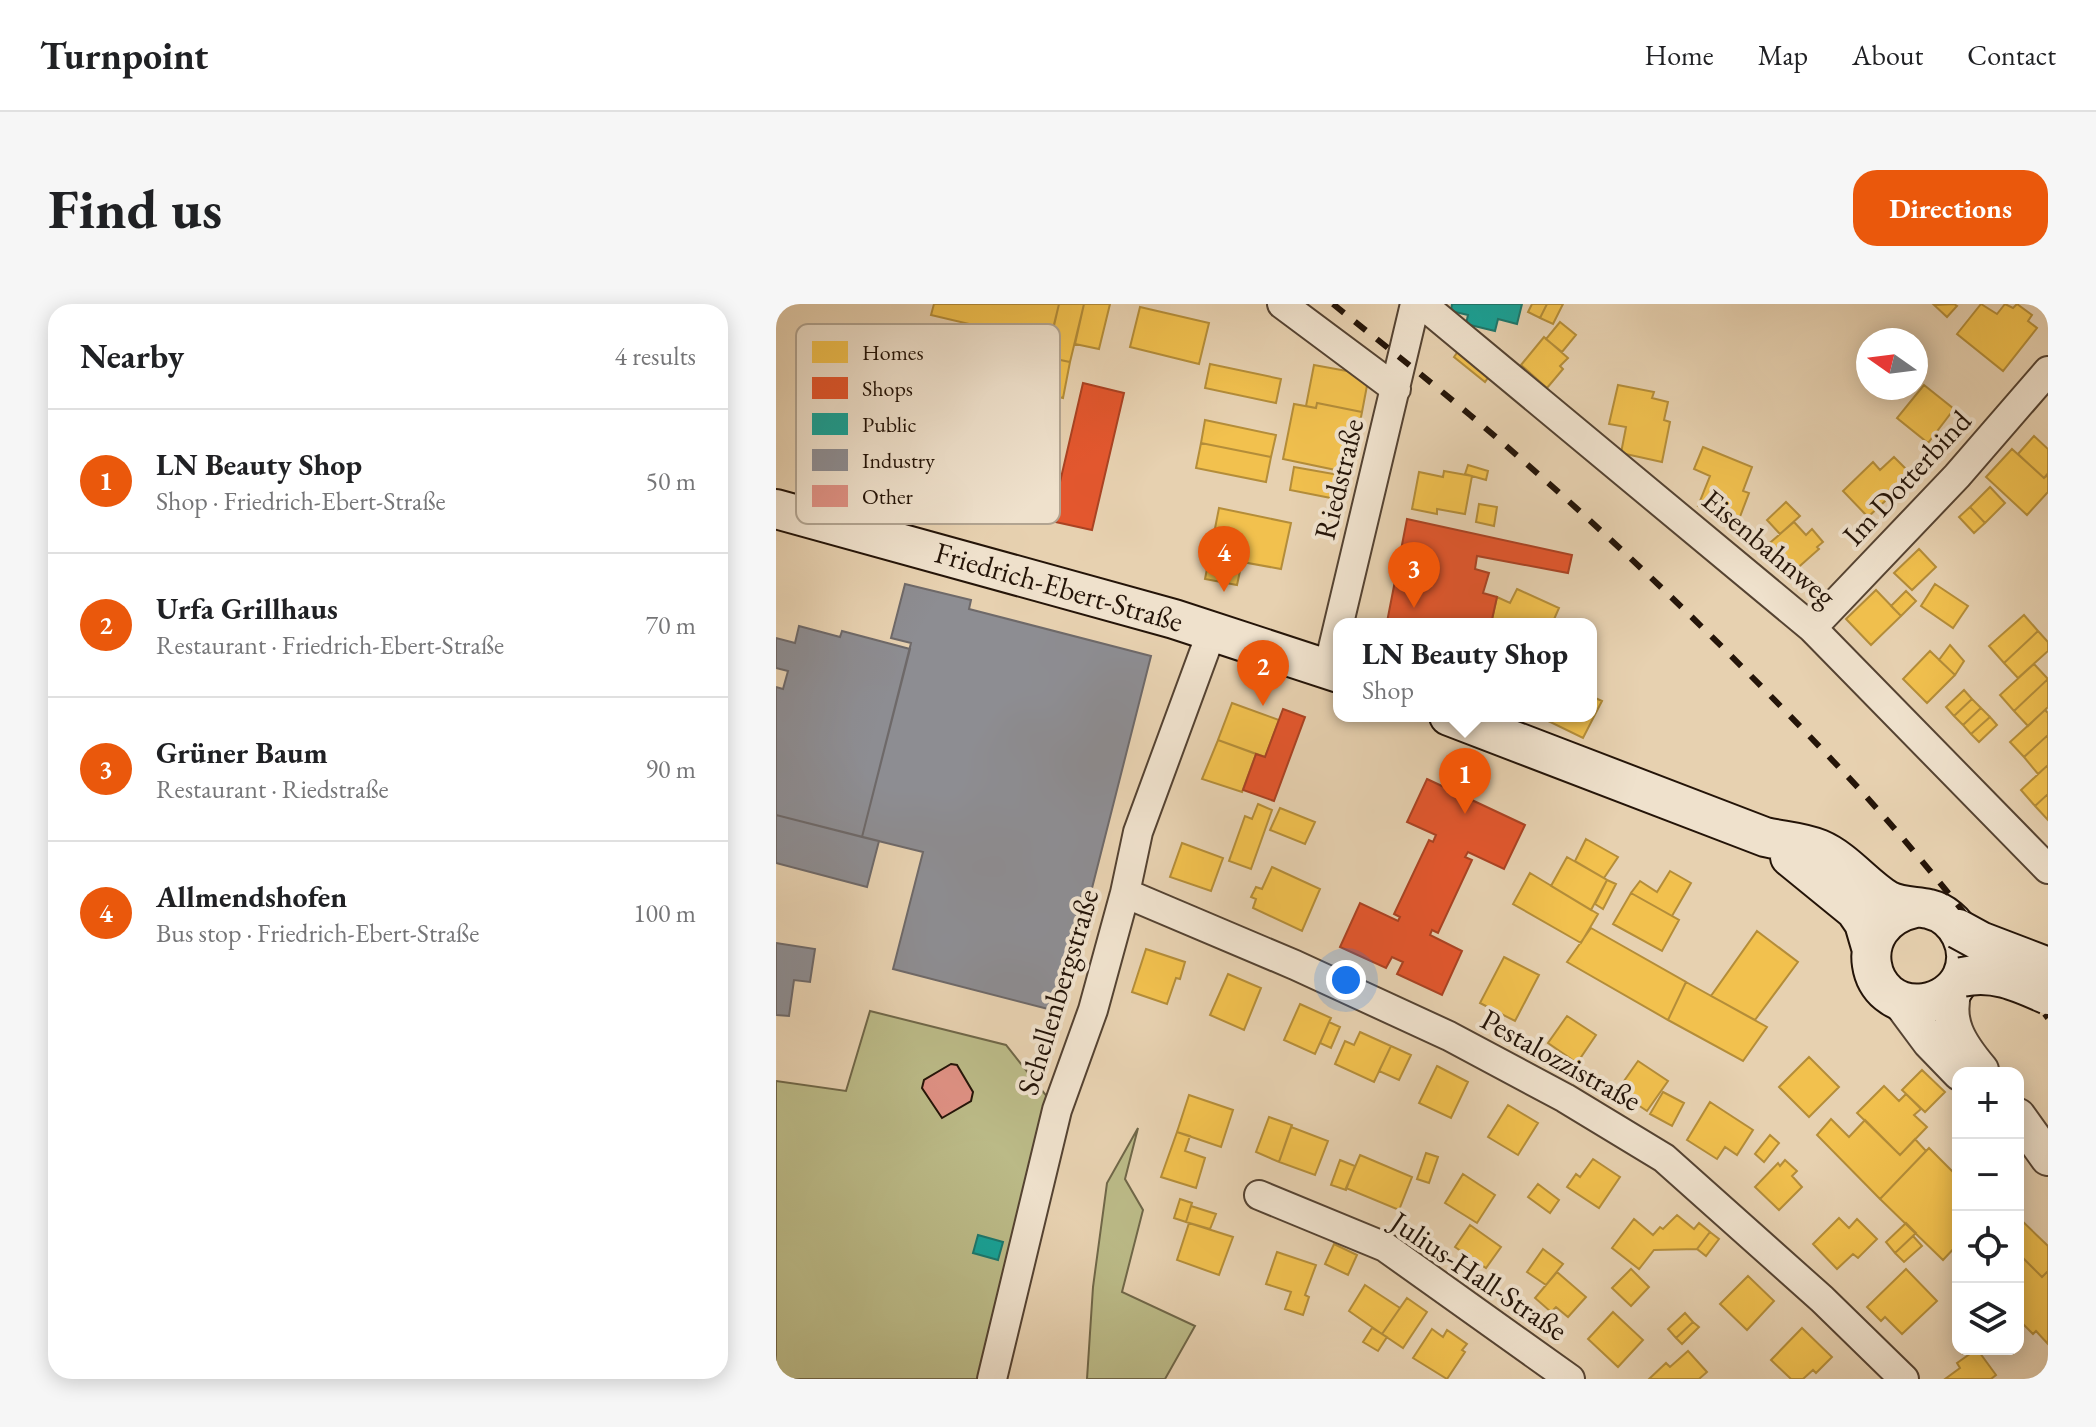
<!DOCTYPE html>
<html lang="en">
<head>
<meta charset="utf-8">
<style>
  body { margin:0; font-family:"EB Garamond",serif; background:#f6f6f6; color:#202124 }
  .controls { position:absolute; right:24px; bottom:24px; display:grid; overflow:hidden; border-radius:16px; box-shadow:0 4px 20px #0003 }
  .controls button { width:72px; height:72px; display:grid; place-items:center; padding:0; border:0; border-bottom:2px solid #e0e0e0; background:#fff; color:#202124; font:40px sans-serif }
  .compass { position:absolute; left:1080px; top:24px; width:72px; height:72px; border-radius:50%; background:#fff; box-shadow:0 4px 20px #0003; rotate:284deg }
  .you { position:absolute; left:570px; top:676px; width:28px; height:28px; margin:-20px; border:6px solid #fff; border-radius:50%; background:#1a73e8; box-shadow:0 0 0 12px #1a73e833 }
  .badge { display:grid; place-items:center; width:52px; height:52px; border-radius:50%; background:#ea580c; color:#fff; font-size:26px; font-weight:700 }
  .pin { position:absolute; translate:-50% -66px; filter:drop-shadow(0 2px 4px #0008) }
  .pin::after { content:''; position:absolute; top:42px; width:28px; height:24px; background:inherit; clip-path:polygon(0 0,100% 0,50% 100%) }
  .popup { position:absolute; left:557px; top:314px; width:264px; height:104px; box-sizing:border-box; display:grid; place-content:center; border-radius:16px; background:#fff; filter:drop-shadow(0 2px 6px #0005); font-size:26px; white-space:nowrap; color:#757577 }
  .popup b { font-size:30px; color:#202124 }
  .popup::after { content:''; position:absolute; left:50%; top:100%; margin-left:-16px; border:16px solid transparent; border-top-color:#fff }
  .list { margin:0; padding:0; list-style:none }
  h2 { display:flex; justify-content:space-between; align-items:center; height:104px; margin:0; padding:0 32px; font-size:34px }
  h2 small { font-size:26px; font-weight:400; color:#757577 }
  .list li { display:grid; grid-template-columns:52px 1fr auto; gap:24px; align-items:center; box-sizing:border-box; height:144px; padding:0 32px; border-top:2px solid #e0e0e0 }
  .list b { display:block; font-size:30px; white-space:nowrap }
  .list p { margin:0; font-size:26px; white-space:nowrap; color:#757577 }
  .list em { font-size:26px; font-style:normal; color:#757577 }
  .icon { flex:none; width:44px; height:44px; fill:none; stroke:currentColor; stroke-width:2; stroke-linecap:round; stroke-linejoin:round }
  .map { position:relative; flex:none; width:1272px; height:1075px; overflow:hidden; border-radius:24px }
  header { display:flex; align-items:center; gap:48px; box-sizing:border-box; height:112px; padding:0 40px; background:#fff; border-bottom:2px solid #e0e0e0 }
  header strong { font-size:38px }
  nav { display:flex; gap:44px; margin-inline-start:auto; font-size:28px }
  .intro { display:flex; align-items:center; justify-content:space-between; box-sizing:border-box; height:192px; padding:0 48px }
  h1 { margin:0; font-size:56px }
  .button { padding:20px 36px; border-radius:24px; background:#ea580c; color:#fff; font-size:28px; font-weight:700 }
  main { display:flex; gap:48px; padding:0 48px }
  aside { flex:1; background:#fff; border-radius:24px; box-shadow:0 4px 20px #0003 }
  .map>svg:first-child { display:block }
  .green { fill:#bbba87; stroke:#706748; stroke-width:2 }
  .homes { fill:#f2c14e; stroke:#b48d39; stroke-width:2 }
  .shops { fill:#e4572e; stroke:#aa4323; stroke-width:2 }
  .public { fill:#17a398; stroke:#1b786d; stroke-width:2 }
  .industry { fill:#8d8d92; stroke:#6e6969; stroke-width:2 }
  .building { fill:#df9184; stroke:#241408; stroke-width:2 }
  .lines { fill:none; stroke-linecap:round; stroke-linejoin:round }
  .minor-casing { stroke:#554332; stroke-width:32 }
  .tertiary-casing { stroke:#554332; stroke-width:38 }
  .secondary-casing { stroke:#241408; stroke-width:42 }
  .minor { stroke:#efe1cc; stroke-width:28 }
  .tertiary { stroke:#efe1cc; stroke-width:34 }
  .secondary { stroke:#efe1cc; stroke-width:38 }
  .rail { stroke:#241408; stroke-width:6; stroke-dasharray:14 14; stroke-linecap:butt }
  .secondary-bridge-casing { stroke:#241408; stroke-width:42; stroke-linecap:butt }
  .secondary-bridge { stroke:#efe1cc; stroke-width:38 }
  .labels { text-anchor:middle; stroke-width:8; stroke-linejoin:round; paint-order:stroke }
  .street-label { font-size:30px; fill:#241408; stroke:#efe1cc }
  .key { fill:#efe1cc; stroke:#b2a491; stroke-width:2 }
  .key-label { font-size:22px; fill:#241408 }
</style>
</head>
<body>
<header>
<strong>Turnpoint</strong>
<nav><a>Home</a><a>Map</a><a>About</a><a>Contact</a></nav>
</header>
<div class="intro"><h1>Find us</h1><a class="button">Directions</a></div>
<main>
<aside>
<h2>Nearby<small>4 results</small></h2>
<ul class="list">
<li><span class="badge">1</span><div><b>LN Beauty Shop</b><p>Shop · Friedrich-Ebert-Straße</p></div><em>50 m</em></li>
<li><span class="badge">2</span><div><b>Urfa Grillhaus</b><p>Restaurant · Friedrich-Ebert-Straße</p></div><em>70 m</em></li>
<li><span class="badge">3</span><div><b>Grüner Baum</b><p>Restaurant · Riedstraße</p></div><em>90 m</em></li>
<li><span class="badge">4</span><div><b>Allmendshofen</b><p>Bus stop · Friedrich-Ebert-Straße</p></div><em>100 m</em></li>
</ul>
</aside>
<div class="map">
<svg width="1272" height="1075" viewBox="0 0 1272 1075">
  <rect width="100%" height="100%" fill="#e7d1b0"/>
  <filter id="stains"><feTurbulence type="fractalNoise" baseFrequency=".0025" numOctaves="4"/><feColorMatrix values="0 0 0 0 .2 0 0 0 0 .09 0 0 0 0 .02 0 0 0 .5 -.17"/></filter>
  <radialGradient id="worn" r=".72"><stop offset=".6" stop-color="#630" stop-opacity="0"/><stop offset="1" stop-color="#630" stop-opacity=".3"/></radialGradient>
  <path class="green" d="M94,707L230,741L276,799L210,1075H0V777L70,787Z
    M362,824L349,875L367,906L346,988L419,1022L389,1075H311L317,983L331,879Z"/>
  <path class="homes" d="M158,0H283L274,39L155,11Z
    M283,0H308L294,58L270,53Z
    M308,0H334L323,45L299,40Z
    M756,0H771L764,14L752,8Z
    M771,0H787L777,20L764,14Z
    M1178,0L1181,2L1171,13L1158,1Z
    M1205,0L1221,10L1229,0L1237,4L1241,0L1256,11L1252,17L1261,24L1227,67L1181,30Z
    M364,3L433,19L423,60L354,43Z
    M784,18L800,31L786,48L770,35Z
    M768,33L792,54L784,62L787,65L771,84L745,61Z
    M683,46L714,71L709,78L678,53Z
    M270,53L294,58L287,94L262,88Z
    M434,60L505,75L500,99L429,84Z
    M538,61L593,71L586,108L541,99L540,104L530,102Z
    M215,78L275,91L248,209L188,196Z
    M842,81L878,88L876,94L892,98L888,116L894,118L886,158L845,149L850,123L833,120Z
    M1148,81L1178,105L1152,139L1121,114Z
    M541,99L586,108L574,169L507,155L518,100L540,104Z
    M429,116L500,131L495,153L425,139Z
    M1258,132L1272,145V169L1268,174L1242,150Z
    M425,139L495,153L490,178L420,164Z
    M927,143L976,163L967,187L973,189L962,218L922,202L934,172L918,165Z
    M1236,145L1268,174L1272,171V188L1251,211L1210,173Z
    M1118,153L1134,169L1120,182L1122,185L1092,213L1067,187L1097,158L1104,166Z
    M692,161L712,167L710,176L689,170Z
    M518,163L569,172L565,196L514,186Z
    M668,167L696,172L689,210L661,205V210L636,205L643,168L667,173Z
    M1214,183L1229,199L1209,219L1194,203Z
    M1010,198L1024,212L1004,230L991,216Z
    M703,200L721,203L718,222L700,218Z
    M1194,203L1209,219L1198,229L1183,213Z
    M443,204L515,219L505,265L466,258L461,281L429,275Z
    M1018,218L1030,231L1036,225L1047,238L1041,243L1043,245L1017,268L1006,255L1003,258L989,243Z
    M1143,245L1160,263L1136,286L1118,269Z
    M1159,280L1192,302L1177,324L1145,302Z
    M741,285L783,304L776,320H715L721,293L734,299Z
    M1100,286L1125,312L1095,341L1070,315Z
    M1130,287L1140,297L1125,312L1115,302Z
    M1248,311L1262,327L1228,359L1213,342Z
    M1262,327L1272,338V347L1242,374L1228,359Z
    M1174,341L1188,357L1179,371L1163,356Z
    M1154,347L1179,371L1151,399L1127,375Z
    M1258,360L1272,375L1238,407L1224,391Z
    M1272,375V403L1252,422L1238,407Z
    M1188,386L1196,395L1178,412L1170,403Z
    M815,392L826,397L807,434L762,412H815Z
    M1196,395L1205,404L1187,421L1178,412Z
    M456,399L503,416L489,453L442,436Z
    M1205,404L1214,413L1195,430L1187,421Z
    M1269,406L1272,409V431L1248,453L1234,438Z
    M1214,413L1221,421L1203,438L1195,430Z
    M1272,431V461L1262,470L1248,453Z
    M442,436L480,450L466,488L426,475Z
    M1272,461V490L1259,502L1245,486Z
    M1272,490V516L1259,502Z
    M482,500L496,506L475,565L453,557L469,512L476,515Z
    M504,504L539,518L529,540L494,526Z
    M810,535L842,553L828,574L799,557Z
    M406,539L447,554L435,587L394,573Z
    M791,553L831,576L815,606L775,582Z
    M496,563L544,585L526,627L477,604L480,595L475,593L480,583L486,585Z
    M894,567L915,579L896,612L855,589L864,577L881,588Z
    M754,569L822,610L805,639L737,600Z
    M831,576L840,580L827,605L819,600Z
    M855,589L903,616L886,647L837,620Z
    M815,624L910,678L892,716L791,658Z
    M981,627L1022,658L979,716L935,692Z
    M370,645L409,658L404,675L400,674L391,700L356,688Z
    M728,653L763,671L739,717L704,699Z
    M452,670L485,684L468,726L434,711Z
    M910,678L991,723L967,757L892,716Z
    M524,700L555,714L539,750L508,736Z
    M791,712L820,731L801,759L772,739Z
    M553,718L564,723L555,744L544,739Z
    M584,728L615,742L598,778L559,760L569,737L578,741Z
    M615,742L635,751L623,776L603,767Z
    M1033,753L1063,783L1033,813L1003,783Z
    M862,757L892,777L871,807L841,787Z
    M661,762L692,778L675,814L643,799Z
    M1146,766L1169,788L1149,808L1126,786Z
    M1108,782L1123,797L1130,790L1145,805L1138,811L1151,823L1124,851L1081,809Z
    M887,788L908,799L896,822L874,810Z
    M413,791L457,806L445,843L401,828Z
    M934,798L977,826L961,851L949,843L941,855L911,836Z
    M732,801L762,819L742,851L712,833Z
    M493,813L516,821L503,858L480,848Z
    M1055,815L1073,833L1089,816L1124,851L1139,835L1150,847L1104,895L1041,831Z
    M515,823L552,837L539,871L503,858Z
    M401,828L414,832L409,847L429,854L420,884L385,873Z
    M994,831L1003,839L988,858L979,850Z
    M1153,844L1182,873V940L1167,956L1104,895Z
    M650,849L662,853L653,879L641,875Z
    M584,851L636,873L623,906L570,884Z
    M817,855L844,873L823,904L791,883L800,870L804,873Z
    M564,856L579,862L570,886L555,881Z
    M1009,856L1021,867L1016,872L1026,883L1003,906L979,883L1002,859L1004,862Z
    M687,870L719,891L701,919L669,899Z
    M762,880L783,896L774,909L752,893Z
    M404,895L416,899L410,918L398,914Z
    M415,902L440,910L434,925L410,918Z
    M901,911L918,925L923,919L934,928L921,945L878,946L863,965L836,944L858,915L877,931L884,923L887,925Z
    M1242,913L1272,942V967L1266,973L1242,949Z
    M1063,914L1073,924L1081,915L1101,935L1082,954L1077,950L1061,965L1037,940Z
    M413,919L457,933L443,971L401,956Z
    M1130,919L1140,929L1119,949L1110,938Z
    M694,921L725,943L710,964L679,943Z
    M934,928L943,935L930,952L921,945Z
    M1137,932L1146,942L1128,958L1119,949Z
    M558,940L581,951L572,971L549,960Z
    M767,945L787,960L770,981L751,968Z
    M501,948L540,961L529,991L533,993L527,1011L509,1005L515,988L490,980Z
    M1242,949L1266,973L1272,967V1040L1260,1027L1257,1030L1242,1015Z
    M855,965L873,983L855,1002L836,984Z
    M1130,965L1161,997L1126,1030L1109,1013L1105,1017L1091,1003Z
    M781,968L810,993L792,1013L780,1003L775,1008L759,994Z
    M972,972L998,997L971,1026L944,1000Z
    M589,981L624,1004L606,1030L573,1007Z
    M631,994L651,1008L627,1044L606,1030Z
    M837,1008L867,1036L842,1063L812,1035Z
    M909,1009L917,1018L900,1034L892,1025Z
    M917,1018L923,1023L906,1040L900,1034Z
    M596,1024L611,1033L602,1047L587,1038Z
    M1026,1024L1056,1053L1040,1069L1037,1066L1027,1075H1015L995,1056Z
    M656,1025L667,1033L671,1026L691,1040L686,1046L689,1048L671,1075L637,1054Z
    M1201,1045L1220,1071L1215,1075H1169L1184,1064L1181,1059Z
    M912,1047L931,1068L923,1075H873L890,1059L894,1063Z"/>
  <path class="shops" d="M307,79L348,89L316,226L275,217Z
    M79,120L117,129L101,194L63,185Z
    M631,215L796,251L792,269L701,252L699,265L713,269L707,289L721,293L715,320L611,318Z
    M507,405L529,413L498,497L467,486L480,450L489,453Z
    M651,475L749,521L728,565L692,548L689,553L696,556L662,629L656,626L654,631L686,647L666,691L621,670L627,658L616,653L610,664L564,643L584,599L622,617L624,613L618,610L653,536L657,538L660,531L631,518Z"/>
  <path class="public" d="M676,0H746L741,20L722,15L719,27L690,20L692,11L675,7Z
    M202,931L227,938L222,956L197,949Z"/>
  <path class="industry" d="M97,69L136,78L134,86L152,90L144,122L126,117L123,130L79,120L85,93L91,94Z
    M129,280L195,296L193,305L375,352L314,592L306,590L276,706L117,665L147,548L86,533L135,339L115,334Z
    M23,322L64,333L66,327L134,345L86,533L0,511V383L7,385L12,367L0,364V334L19,339Z
    M0,511L103,537L91,583L0,559Z
    M0,639L39,645L34,678L18,676L13,712L0,711Z"/>
  <path class="building" d="M175,760L181,761L197,788L195,797L166,814L146,784L148,776Z"/>
  <g class="lines">
    <g class="minor-casing">
      <path id="minor" d="M506,0L620,85
        M646,0L1036,324L1272,565
        M1036,324L1181,172L1272,67
        M552,365L639,0
        M349,589L519,661L673,732L789,794L888,854L1046,995L1128,1075
        M483,891L609,943L794,1075
        M216,1075L281,806L317,706L349,589L362,528L436,327"/>
    </g>
    <g class="tertiary-casing">
      <path id="tertiary" d="M1179,683C1168,717 1183,740 1205,766
        M1122,695L1154,738L1184,769
        M1242,812L1272,854"/>
    </g>
    <g class="secondary-casing">
      <path id="secondary" d="M0,205L398,315L563,369
        M673,412L989,533C1006,537 1027,538 1043,545C1069,556 1088,582 1111,596C1124,603 1139,602 1153,605C1182,612 1198,645 1186,672C1179,687 1164,697 1148,699C1089,707 1071,619 1139,604
        M1014,553L1079,606L1088,619L1095,643"/>
    </g>
    <use href="#minor" class="minor"/>
    <use href="#tertiary" class="tertiary"/>
    <use href="#secondary" class="secondary"/>
    <path class="rail" d="M557,0C603,37 649,73 694,111C822,219 943,336 1058,458C1135,538 1202,627 1272,714"/>
    <g class="secondary-bridge-casing">
      <path id="secondary-bridge" d="M1182,625L1204,637L1272,663
        M1186,673C1218,666 1243,678 1272,691"/>
    </g>
    <use href="#secondary-bridge" class="secondary-bridge"/>
  </g>
  <g class="labels">
    <g class="street-label">
      <text transform="translate(1131 174) rotate(-47)" y="10">Im Dotterbind</text>
      <text transform="translate(563 175) rotate(-76)" y="10">Riedstraße</text>
      <text transform="translate(993 244) rotate(40)" y="10">Eisenbahnweg</text>
      <text transform="translate(283 283) rotate(16)" y="10">Friedrich-Ebert-Straße</text>
      <text transform="translate(282 688) rotate(-73)" y="10">Schellenbergstraße</text>
      <text transform="translate(785 756) rotate(29)" y="10">Pestalozzistraße</text>
      <text transform="translate(703 972) rotate(34)" y="10">Julius-Hall-Straße</text>
    </g>
  </g>
  <rect x="20" y="20" width="264" height="200" rx="12" class="key"/>
  <rect x="36" y="37" width="36" height="22" fill="#f2c14e"/>
  <rect x="36" y="73" width="36" height="22" fill="#e4572e"/>
  <rect x="36" y="109" width="36" height="22" fill="#17a398"/>
  <rect x="36" y="145" width="36" height="22" fill="#8d8d92"/>
  <rect x="36" y="181" width="36" height="22" fill="#df9184"/>
  <g class="key-label">
    <text x="86" y="56">Homes</text>
    <text x="86" y="92">Shops</text>
    <text x="86" y="128">Public</text>
    <text x="86" y="164">Industry</text>
    <text x="86" y="200">Other</text>
  </g>
  <rect width="100%" height="100%" filter="url(#stains)"/>
  <rect width="100%" height="100%" fill="url(#worn)"/>
</svg>
<div class="controls">
<button>+</button>
<button>−</button>
<button><svg class="icon" aria-label="locate" viewBox="0 0 24 24"><circle cx="12" cy="12" r="6"/><path d="M12 2v4M12 18v4M2 12h4M18 12h4"/></svg></button>
<button><svg class="icon" aria-label="layers" viewBox="0 0 24 24"><path d="M12 4l9 5-9 5-9-5zM3 14l9 5 9-5"/></svg></button>
</div>
<svg class="compass" viewBox="-18 -18 36 36"><path d="M0-13l5 13h-10z" fill="#e53935"/><path d="M0 13l5-13h-10z" fill="#757577"/></svg>
<div class="you"></div>
<div class="pin badge" style="left:689px;top:510px">1</div>
<div class="popup"><b>LN Beauty Shop</b>Shop</div>
<div class="pin badge" style="left:487px;top:402px">2</div>
<div class="pin badge" style="left:638px;top:304px">3</div>
<div class="pin badge" style="left:448px;top:288px">4</div>
</div>
</main>
</body>
</html>
